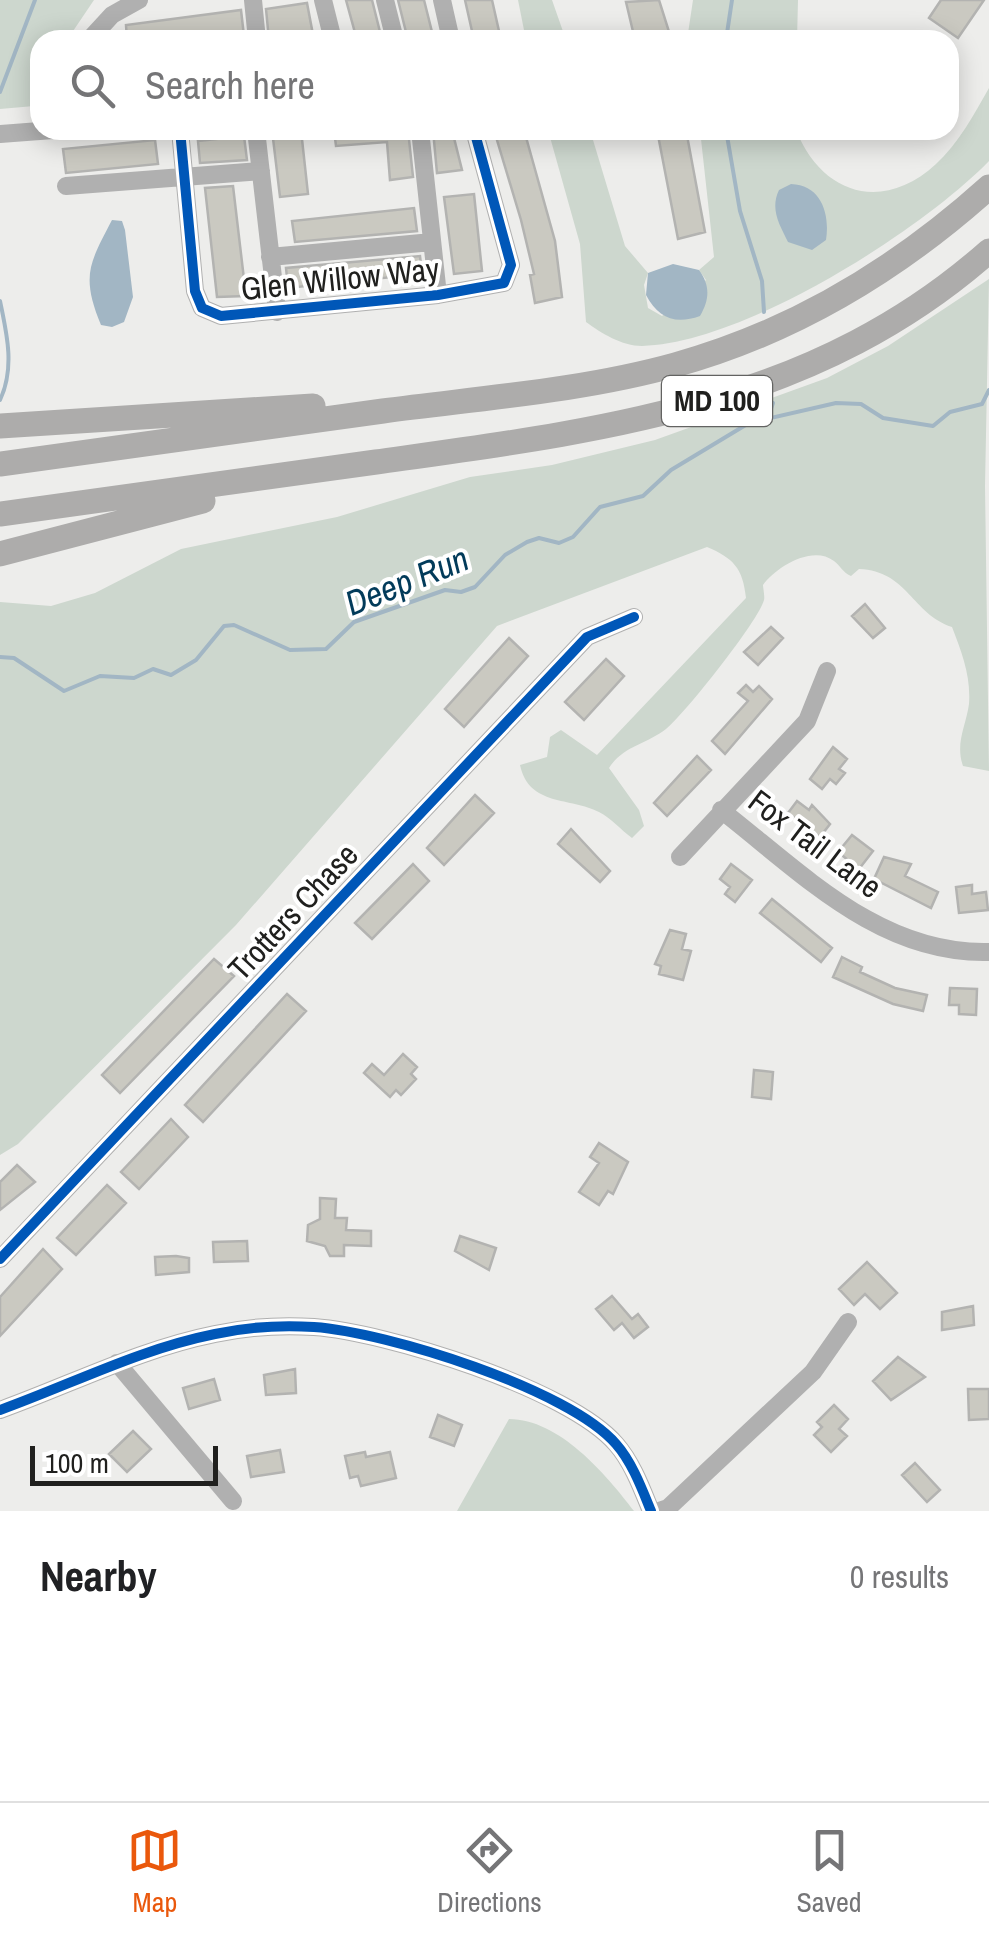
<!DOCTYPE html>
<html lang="en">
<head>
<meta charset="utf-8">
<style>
  body { margin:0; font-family:"Archivo Narrow",sans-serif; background:#f2f2f2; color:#202124 }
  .scale { position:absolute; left:30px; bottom:25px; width:188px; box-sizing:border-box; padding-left:10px; border:5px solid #20201e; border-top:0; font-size:28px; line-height:35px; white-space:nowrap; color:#20201e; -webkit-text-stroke:8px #fff; paint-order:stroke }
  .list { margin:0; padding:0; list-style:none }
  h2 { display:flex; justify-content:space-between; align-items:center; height:130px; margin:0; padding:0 40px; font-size:42px }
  h2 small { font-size:32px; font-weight:400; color:#757577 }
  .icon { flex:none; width:55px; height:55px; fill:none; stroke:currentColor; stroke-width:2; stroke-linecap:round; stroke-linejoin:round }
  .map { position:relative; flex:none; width:989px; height:1511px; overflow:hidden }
  .search { position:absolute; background:#fff; box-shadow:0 5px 25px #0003; left:30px; right:30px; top:30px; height:110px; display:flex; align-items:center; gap:25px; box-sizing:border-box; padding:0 35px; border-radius:30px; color:#757577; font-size:38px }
  .sheet { height:290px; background:#fff }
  nav { display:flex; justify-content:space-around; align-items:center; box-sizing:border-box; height:140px; border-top:2px solid #e0e0e0; background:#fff; font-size:28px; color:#757577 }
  nav a { display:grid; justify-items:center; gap:5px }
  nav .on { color:#ea580c }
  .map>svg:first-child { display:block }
  .green { fill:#cdd7ce }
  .water { fill:#a2b6c4 }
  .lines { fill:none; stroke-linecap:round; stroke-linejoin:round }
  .stream { stroke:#a2b6c4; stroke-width:4 }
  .building { fill:#cac9c1; stroke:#b3b3b1; stroke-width:2.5 }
  .minor { stroke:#b0b0b0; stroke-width:18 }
  .highway { stroke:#adacab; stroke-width:25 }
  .cycleway-casing { stroke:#fff; stroke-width:16 }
  .cycleway { stroke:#0057b8; stroke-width:10 }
  .labels { text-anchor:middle; stroke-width:8; stroke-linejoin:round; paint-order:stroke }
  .shield { fill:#fff; stroke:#636362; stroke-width:2.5 }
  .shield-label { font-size:30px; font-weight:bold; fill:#20201e }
  .street-label { font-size:32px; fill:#20201e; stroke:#fff }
  .water-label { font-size:35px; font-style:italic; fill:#023b5a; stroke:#fff }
</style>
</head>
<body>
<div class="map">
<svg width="989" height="1511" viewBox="0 0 989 1511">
  <rect width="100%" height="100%" fill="#ededeb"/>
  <path class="green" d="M0,0H94L67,40H40V95L34,106L0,109Z
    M518,0H552L566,40H526Z
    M693,0H798L797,40H687Z
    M989,88V161C920,232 742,344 642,346C622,346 601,333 586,322L580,244L548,130H590L625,246L648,273L644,285L648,308L662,316L706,280L699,270L714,257L700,130H796C822,195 883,213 936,164C958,144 975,113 989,88Z
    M989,279L985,486L989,771L963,766C955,743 966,726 969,704C971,676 962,653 952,627C912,614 908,571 859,569L851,576C842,572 841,566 834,561C812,544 775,568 763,585C763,587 765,598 764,600C759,620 684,715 666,729C647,744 623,746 609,768L639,810L644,826L632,838C621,830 611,818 599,812C571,797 529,807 520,765L547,757L550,737L561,730L597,755L746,598C743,568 733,558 707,547L497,626L236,925L18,1144L0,1155V602L51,606L95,593L181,549L337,517L470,477L552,465L655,440L827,378L888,346Z
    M509,1419C559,1419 606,1474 634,1511H457Z"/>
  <path class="water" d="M791,184C822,185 830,215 826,240L812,250L788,242C779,224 770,209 779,190Z
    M112,220L122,221L125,230L133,297L124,322L112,327L101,325C81,276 89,264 112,220Z
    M673,264L699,270C710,285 710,299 700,316C675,325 658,318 646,295L648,273Z"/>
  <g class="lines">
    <path class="stream" d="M726,40L732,0
      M0,92L35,0
      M726,130L740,211L762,281L764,312
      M0,301C7,334 15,368 0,400
      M768,417L773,403
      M0,657L14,658L64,691L100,676L134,678L153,669L171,675L196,660L224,626L234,625L290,650L326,649L354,622L445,590L461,592L475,587L505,555L527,542L539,538L559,543L573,537L600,507L643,496L671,470L749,423L836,403L861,404L883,418L933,426L950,412L982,404L989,390"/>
  </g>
  <path class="building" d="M346,0H372L382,40H357Z
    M398,0H424L434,40H408Z
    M465,0H492L501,40H474Z
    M659,0L671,38L635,40L626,2Z
    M941,0H984L958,38L929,18Z
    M307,3L314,40H269L266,9Z
    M241,10L244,36L127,40L126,25Z
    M272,130H301L308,194L280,197Z
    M334,130H408L413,177L390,180L387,142L336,146Z
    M433,130H452L462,170L437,173Z
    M494,130H524L555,241L562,297L535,303L530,275L534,274L521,220Z
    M657,130H686L705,232L678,239Z
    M244,136L247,160L200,163L198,141Z
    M155,140L158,164L66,173L63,149Z
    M233,186L246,296L217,297L205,188Z
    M474,194L482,271L454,274L444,197Z
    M414,208L417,231L295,242L292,221Z
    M420,256L422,274L288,288L286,268Z
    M865,604L885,628L873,638L852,616Z
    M771,627L783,638L758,665L744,652Z
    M509,638L528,656L464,727L445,709Z
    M606,659L624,676L584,720L565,702Z
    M746,685L753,692L759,686L772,699L725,754L712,741L748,701L738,693Z
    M833,747L847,759L839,769L845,773L836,784L830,779L822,789L810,779Z
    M697,756L711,770L667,816L654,803Z
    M475,795L494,813L444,865L427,848Z
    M797,801L809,810L812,805L830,824L820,837L788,813Z
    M571,829L610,871L600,882L558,844Z
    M852,835L873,851L859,869L838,852Z
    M884,857L911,864L905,876L938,892L931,908L874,879Z
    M413,864L429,881L372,939L355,923Z
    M731,864L752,880L735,902L725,894L730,887L720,879Z
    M972,885V894L986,892L988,910L959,913L956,887Z
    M772,899L832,948L821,962L760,913Z
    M670,930L686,934L682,949L691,951L683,980L659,974L661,966L655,964Z
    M842,957L862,967L860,972L895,988L927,995L923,1011L893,1004L833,977Z
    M214,959L234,976L120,1093L102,1075Z
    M950,988L977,989L976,1015L959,1014V1005H949Z
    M287,994L306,1011L203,1122L185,1105Z
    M403,1054L417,1067L411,1074L416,1079L401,1095L396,1090L390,1097L364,1073L372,1064L384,1075Z
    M754,1070L773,1072L771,1099L752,1097Z
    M171,1119L188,1137L139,1189L121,1172Z
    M599,1143L628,1162L613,1194L608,1191L599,1205L579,1192L599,1163L590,1157Z
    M17,1165L35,1182L0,1210V1182Z
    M107,1185L126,1203L76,1255L57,1238Z
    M320,1198L336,1199L335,1218H347L346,1230L371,1231V1246L344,1245V1256H330L325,1246L307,1241L308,1225L320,1219Z
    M460,1236L496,1248L489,1270L455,1251Z
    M247,1241L248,1261L214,1262L213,1242Z
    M43,1249L62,1269L0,1336V1297Z
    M176,1256L189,1258V1272L156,1275L155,1257Z
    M867,1262L897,1293L880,1309L865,1294L854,1305L839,1289Z
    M612,1296L632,1319L638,1314L648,1327L634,1338L622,1323L614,1330L596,1309Z
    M973,1306L974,1325L942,1330V1312Z
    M898,1357L925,1377L891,1400L873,1381Z
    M295,1369L296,1393L266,1395L264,1375Z
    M214,1379L220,1400L189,1409L183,1388Z
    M968,1389H989V1419L969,1420Z
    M834,1405L848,1419L839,1429L847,1436L831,1452L814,1435L822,1427L817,1422Z
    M438,1415L462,1425L454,1446L430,1437Z
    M133,1431L151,1449L127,1472L109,1454Z
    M280,1450L284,1472L251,1477L247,1456Z
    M365,1452L366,1457L390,1452L396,1478L361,1486L358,1476L350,1478L345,1456Z
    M915,1463L940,1490L927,1502L902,1475Z"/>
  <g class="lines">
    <path class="minor" d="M253,0L257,40
      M323,0L333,40
      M385,0L395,40
      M442,0L451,40
      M89,40L112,15L139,0
      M180,130L195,291L202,308L221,316L438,295L504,283L511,265L474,130
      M256,130L277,312
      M420,130L438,295
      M0,134L53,130
      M66,186L261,171
      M270,257L432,242
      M721,810C802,873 880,955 989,952
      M680,857L807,721L827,671
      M0,1259L587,637L634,617
      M117,1363L233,1501
      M0,1410C72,1384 140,1349 215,1334C247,1327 282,1325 314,1327C386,1332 569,1389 616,1444C632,1462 642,1489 651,1511
      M659,1511L668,1508L813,1372L848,1322"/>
    <path class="highway" d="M0,426L313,406
      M0,464C128,446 256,429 383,411C480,398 581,391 675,365C794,332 898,269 989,187
      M0,514C125,497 250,479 376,462C598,431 813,407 989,251
      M0,554L203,501"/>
    <g class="cycleway-casing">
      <path id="cycleway" d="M180,130L195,291L202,308L221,316L438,295L504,283L511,265L474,130
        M0,1259L587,637L634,617
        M0,1410C72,1384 140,1349 215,1334C247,1327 282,1325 314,1327C386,1332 569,1389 616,1444C632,1462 642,1489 651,1511"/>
    </g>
    <use href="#cycleway" class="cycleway"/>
  </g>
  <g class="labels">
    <rect class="shield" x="662" y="376" width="110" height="50" rx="8"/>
    <g class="shield-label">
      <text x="717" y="411">MD 100</text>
    </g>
    <g class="street-label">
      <text transform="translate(340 279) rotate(-6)" y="11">Glen Willow Way</text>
      <text transform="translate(815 844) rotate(37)" y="11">Fox Tail Lane</text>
      <text transform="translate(293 912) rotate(-47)" y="11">Trotters Chase</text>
    </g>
    <g class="water-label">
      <text transform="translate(407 581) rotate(-22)" y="12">Deep Run</text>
    </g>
  </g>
</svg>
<div class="scale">100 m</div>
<div class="search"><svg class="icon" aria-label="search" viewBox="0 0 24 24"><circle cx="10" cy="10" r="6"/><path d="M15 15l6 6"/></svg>Search here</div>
</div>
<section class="sheet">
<h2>Nearby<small>0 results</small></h2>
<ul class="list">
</ul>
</section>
<nav>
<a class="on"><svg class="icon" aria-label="map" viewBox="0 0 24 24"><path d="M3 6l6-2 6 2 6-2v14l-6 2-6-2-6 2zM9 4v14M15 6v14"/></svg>Map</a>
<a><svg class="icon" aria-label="directions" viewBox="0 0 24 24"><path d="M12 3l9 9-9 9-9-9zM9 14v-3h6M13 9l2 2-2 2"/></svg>Directions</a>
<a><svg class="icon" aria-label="saved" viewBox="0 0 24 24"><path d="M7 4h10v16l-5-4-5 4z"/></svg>Saved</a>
</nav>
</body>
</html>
